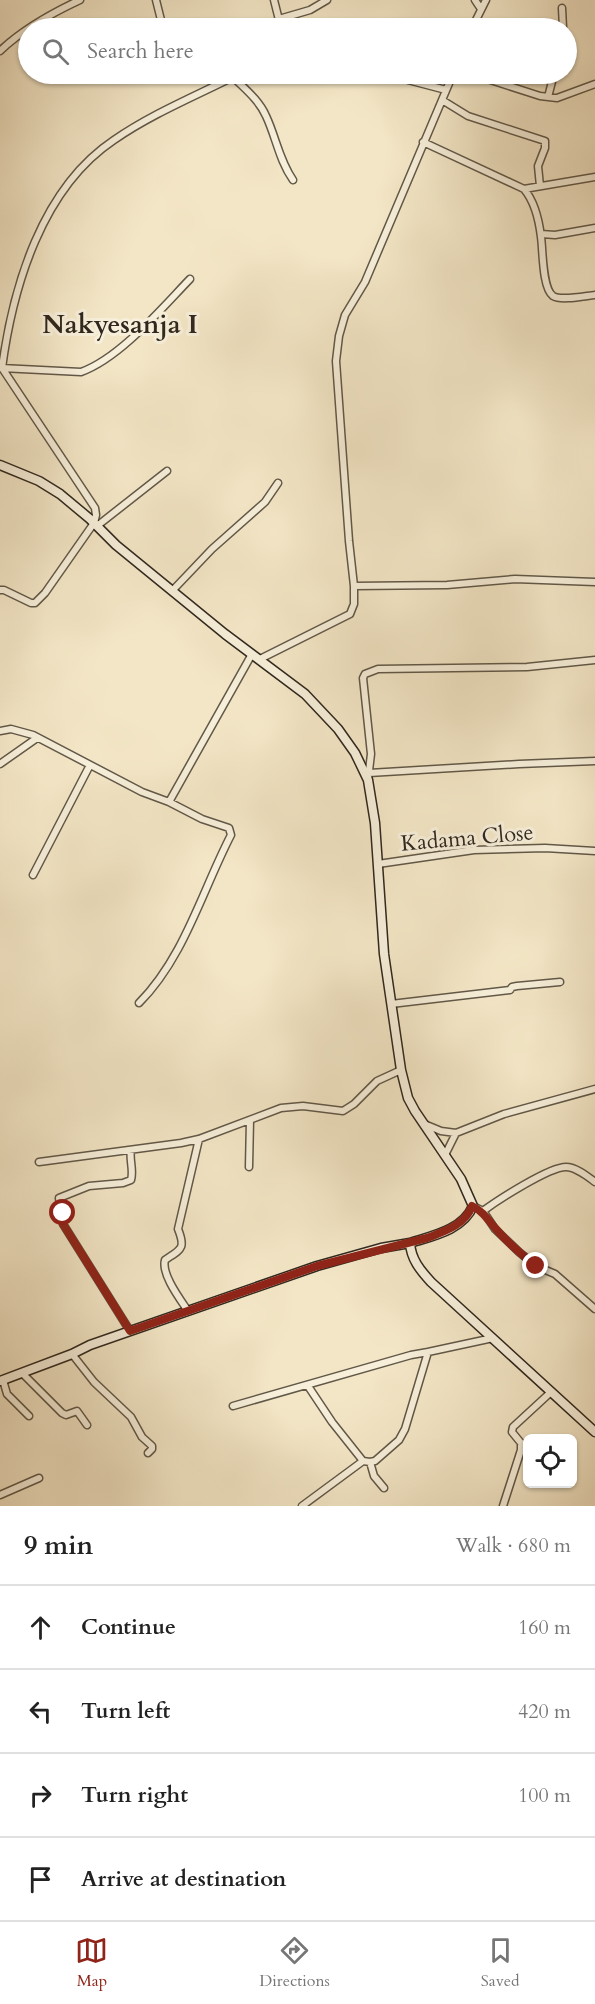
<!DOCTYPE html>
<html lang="en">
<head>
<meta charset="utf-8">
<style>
  body { margin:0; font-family:Cardo,serif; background:#f2f2f2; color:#222 }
  .controls { position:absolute; right:18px; bottom:18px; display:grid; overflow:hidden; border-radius:9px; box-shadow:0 2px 4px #0004 }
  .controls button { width:54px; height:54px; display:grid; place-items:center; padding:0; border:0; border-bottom:2px solid #e0e0e0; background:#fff; color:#222; font:30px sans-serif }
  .stop { position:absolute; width:18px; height:18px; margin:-14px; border:4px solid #8f2418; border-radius:50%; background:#fff }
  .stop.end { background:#8f2418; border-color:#fff; box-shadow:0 2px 6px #0008 }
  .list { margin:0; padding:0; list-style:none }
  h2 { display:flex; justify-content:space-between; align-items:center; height:78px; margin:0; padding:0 24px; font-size:26px }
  h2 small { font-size:20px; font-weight:400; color:#767676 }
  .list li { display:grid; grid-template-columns:39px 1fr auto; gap:18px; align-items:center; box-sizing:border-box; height:84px; padding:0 24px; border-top:2px solid #e0e0e0 }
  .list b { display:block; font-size:22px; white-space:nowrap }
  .list em { font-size:20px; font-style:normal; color:#767676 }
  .icon { flex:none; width:33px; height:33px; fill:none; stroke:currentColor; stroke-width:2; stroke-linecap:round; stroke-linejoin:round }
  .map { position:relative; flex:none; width:595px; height:1506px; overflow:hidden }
  .search { position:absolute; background:#fff; box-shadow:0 2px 4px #0004; left:18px; right:18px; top:18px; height:66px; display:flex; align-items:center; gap:15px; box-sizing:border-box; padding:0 21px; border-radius:33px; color:#767676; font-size:22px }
  .sheet { height:414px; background:#fff }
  nav { display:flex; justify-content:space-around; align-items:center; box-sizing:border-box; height:84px; border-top:2px solid #e0e0e0; background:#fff; font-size:16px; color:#767676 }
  nav a { display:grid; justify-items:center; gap:3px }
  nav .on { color:#8f2418 }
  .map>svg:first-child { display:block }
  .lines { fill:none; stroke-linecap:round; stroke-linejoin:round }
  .street-casing { stroke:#615848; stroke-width:9 }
  .secondary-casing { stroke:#30281e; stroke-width:11 }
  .street { stroke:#f7efda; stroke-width:6 }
  .secondary { stroke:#f7efda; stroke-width:8 }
  .route { stroke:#8f2418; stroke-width:8 }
  .labels { text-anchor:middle; stroke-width:6; stroke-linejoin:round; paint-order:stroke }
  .street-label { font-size:22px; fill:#30281e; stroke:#f7efda }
  .quarter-label { font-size:26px; font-weight:bold; fill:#30281e; stroke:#f7efda }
</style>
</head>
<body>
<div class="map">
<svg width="595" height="1506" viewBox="0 0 595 1506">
  <rect width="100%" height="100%" fill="#f3e6c6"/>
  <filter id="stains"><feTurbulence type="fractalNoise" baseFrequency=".00333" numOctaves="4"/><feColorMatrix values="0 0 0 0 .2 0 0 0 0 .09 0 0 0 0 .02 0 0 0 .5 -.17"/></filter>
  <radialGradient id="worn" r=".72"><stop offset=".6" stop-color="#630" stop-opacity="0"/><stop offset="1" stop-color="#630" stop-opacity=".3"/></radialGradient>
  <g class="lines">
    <g class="street-casing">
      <path id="street" d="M156,0L163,28
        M274,0L281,28
        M475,0L481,9
        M562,8L563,28
        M279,19L310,10L327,0
        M472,28L486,0
        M0,51C23,29 52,13 80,0
        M385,74L446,90
        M472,74L540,96L557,98L595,84
        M233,77C245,89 259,100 266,116C276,137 279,160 293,180
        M548,97L554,74
        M442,100L468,116L545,141V148L538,166L540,186
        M423,142L524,189C535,202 539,220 541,237C543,250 542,288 553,296C561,301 585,296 595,295
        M524,189L595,177
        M541,234L555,235L595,228
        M1,368L81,372C120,358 161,309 190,279
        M97,526L167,471
        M354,586L447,585L515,579L595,582
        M0,590H4L31,603H35L45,593L94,523L96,515L95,508L2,368C13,286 42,188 114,140C153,113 198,95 239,74
        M172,591L212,549L265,502L278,483
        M260,659L350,614L354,604V586L349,541L336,361L339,336L345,315L365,282L453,74
        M0,731L11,729L33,735L142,792L169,802L252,654
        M0,764L37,738
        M369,773L519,764L595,761
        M368,779L371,754L363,678L365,674L378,669L527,667L595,660
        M378,864L474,850L545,848L595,851
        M33,875L90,765
        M139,1003C184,958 202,891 231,835L229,828L202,819L169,802
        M391,1004L510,990L512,987L517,986L560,982
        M424,1124L441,1131L456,1133L504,1114L595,1089
        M445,1155L456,1133
        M39,1162L181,1143L199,1139L281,1108L303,1106L343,1111L354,1104L377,1081L401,1070
        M249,1167L250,1120
        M473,1206L483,1211L495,1229L519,1252L536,1266L555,1274L595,1309
        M483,1211C498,1200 549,1167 566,1167C576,1167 587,1176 595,1182
        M188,1311C180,1299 161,1274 165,1260C181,1249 186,1249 178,1229L199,1139
        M130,1331L63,1224L59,1198L89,1186L123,1183L131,1180C134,1170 129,1160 131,1150
        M72,1354L94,1382L131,1417L142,1437L152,1446V1449L148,1453
        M22,1373L62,1413L66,1415L77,1411L87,1425
        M3,1380L7,1394L29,1416
        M308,1386L332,1422L363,1461
        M233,1406L411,1355L428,1352
        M370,1462L374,1476L384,1488
        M0,1495L39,1478
        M302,1506L363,1461L370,1462L375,1461L399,1440L405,1429L428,1352L493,1338
        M503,1506L521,1450V1443L512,1432L513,1427L551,1392"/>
    </g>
    <g class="secondary-casing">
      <path id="secondary" d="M0,465L39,481L60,494L90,519L116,545L225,634L305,694L338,729L355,753L368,780L375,823L384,954L401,1070L408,1098L415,1111L461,1179L473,1206C463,1230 432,1236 410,1243C411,1259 420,1270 431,1282L595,1432
        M0,1381L72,1354L90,1345L317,1266L381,1248L410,1243"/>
    </g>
    <use href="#street" class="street"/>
    <use href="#secondary" class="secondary"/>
  </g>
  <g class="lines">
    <path class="route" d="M63,1213V1224L130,1331L317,1266L427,1238C445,1231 465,1225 472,1206C484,1212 488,1220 496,1229C508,1243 522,1255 536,1266"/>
  </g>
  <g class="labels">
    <g class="street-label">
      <text transform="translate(467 837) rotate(-5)" y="8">Kadama Close</text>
    </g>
    <g class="quarter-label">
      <text x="120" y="333">Nakyesanja I</text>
    </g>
  </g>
  <rect width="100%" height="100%" filter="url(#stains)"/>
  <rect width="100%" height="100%" fill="url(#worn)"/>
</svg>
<div class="controls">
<button><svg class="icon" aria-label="locate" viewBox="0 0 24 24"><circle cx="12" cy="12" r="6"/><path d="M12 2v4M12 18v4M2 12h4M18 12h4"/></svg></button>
</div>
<div class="stop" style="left:63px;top:1213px"></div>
<div class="stop end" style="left:536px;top:1266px"></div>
<div class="search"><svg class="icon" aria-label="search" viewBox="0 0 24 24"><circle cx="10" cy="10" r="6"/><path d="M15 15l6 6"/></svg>Search here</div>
</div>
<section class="sheet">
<h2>9 min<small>Walk · 680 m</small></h2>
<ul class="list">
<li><svg class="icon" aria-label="ahead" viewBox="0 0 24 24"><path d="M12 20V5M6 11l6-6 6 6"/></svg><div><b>Continue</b></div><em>160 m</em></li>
<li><svg class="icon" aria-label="left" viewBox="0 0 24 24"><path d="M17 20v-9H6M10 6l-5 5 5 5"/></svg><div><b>Turn left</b></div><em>420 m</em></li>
<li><svg class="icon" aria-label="right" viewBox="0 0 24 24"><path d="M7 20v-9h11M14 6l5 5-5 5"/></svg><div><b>Turn right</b></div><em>100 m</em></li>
<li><svg class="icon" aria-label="arrive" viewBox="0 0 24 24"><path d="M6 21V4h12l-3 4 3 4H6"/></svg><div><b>Arrive at destination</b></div></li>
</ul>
</section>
<nav>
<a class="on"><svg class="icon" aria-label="map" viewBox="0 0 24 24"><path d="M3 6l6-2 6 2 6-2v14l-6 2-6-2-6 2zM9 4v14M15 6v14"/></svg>Map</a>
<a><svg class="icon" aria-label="directions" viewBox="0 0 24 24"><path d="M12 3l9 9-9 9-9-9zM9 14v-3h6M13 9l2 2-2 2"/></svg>Directions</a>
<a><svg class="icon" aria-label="saved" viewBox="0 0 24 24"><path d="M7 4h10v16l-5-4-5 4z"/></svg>Saved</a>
</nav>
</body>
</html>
